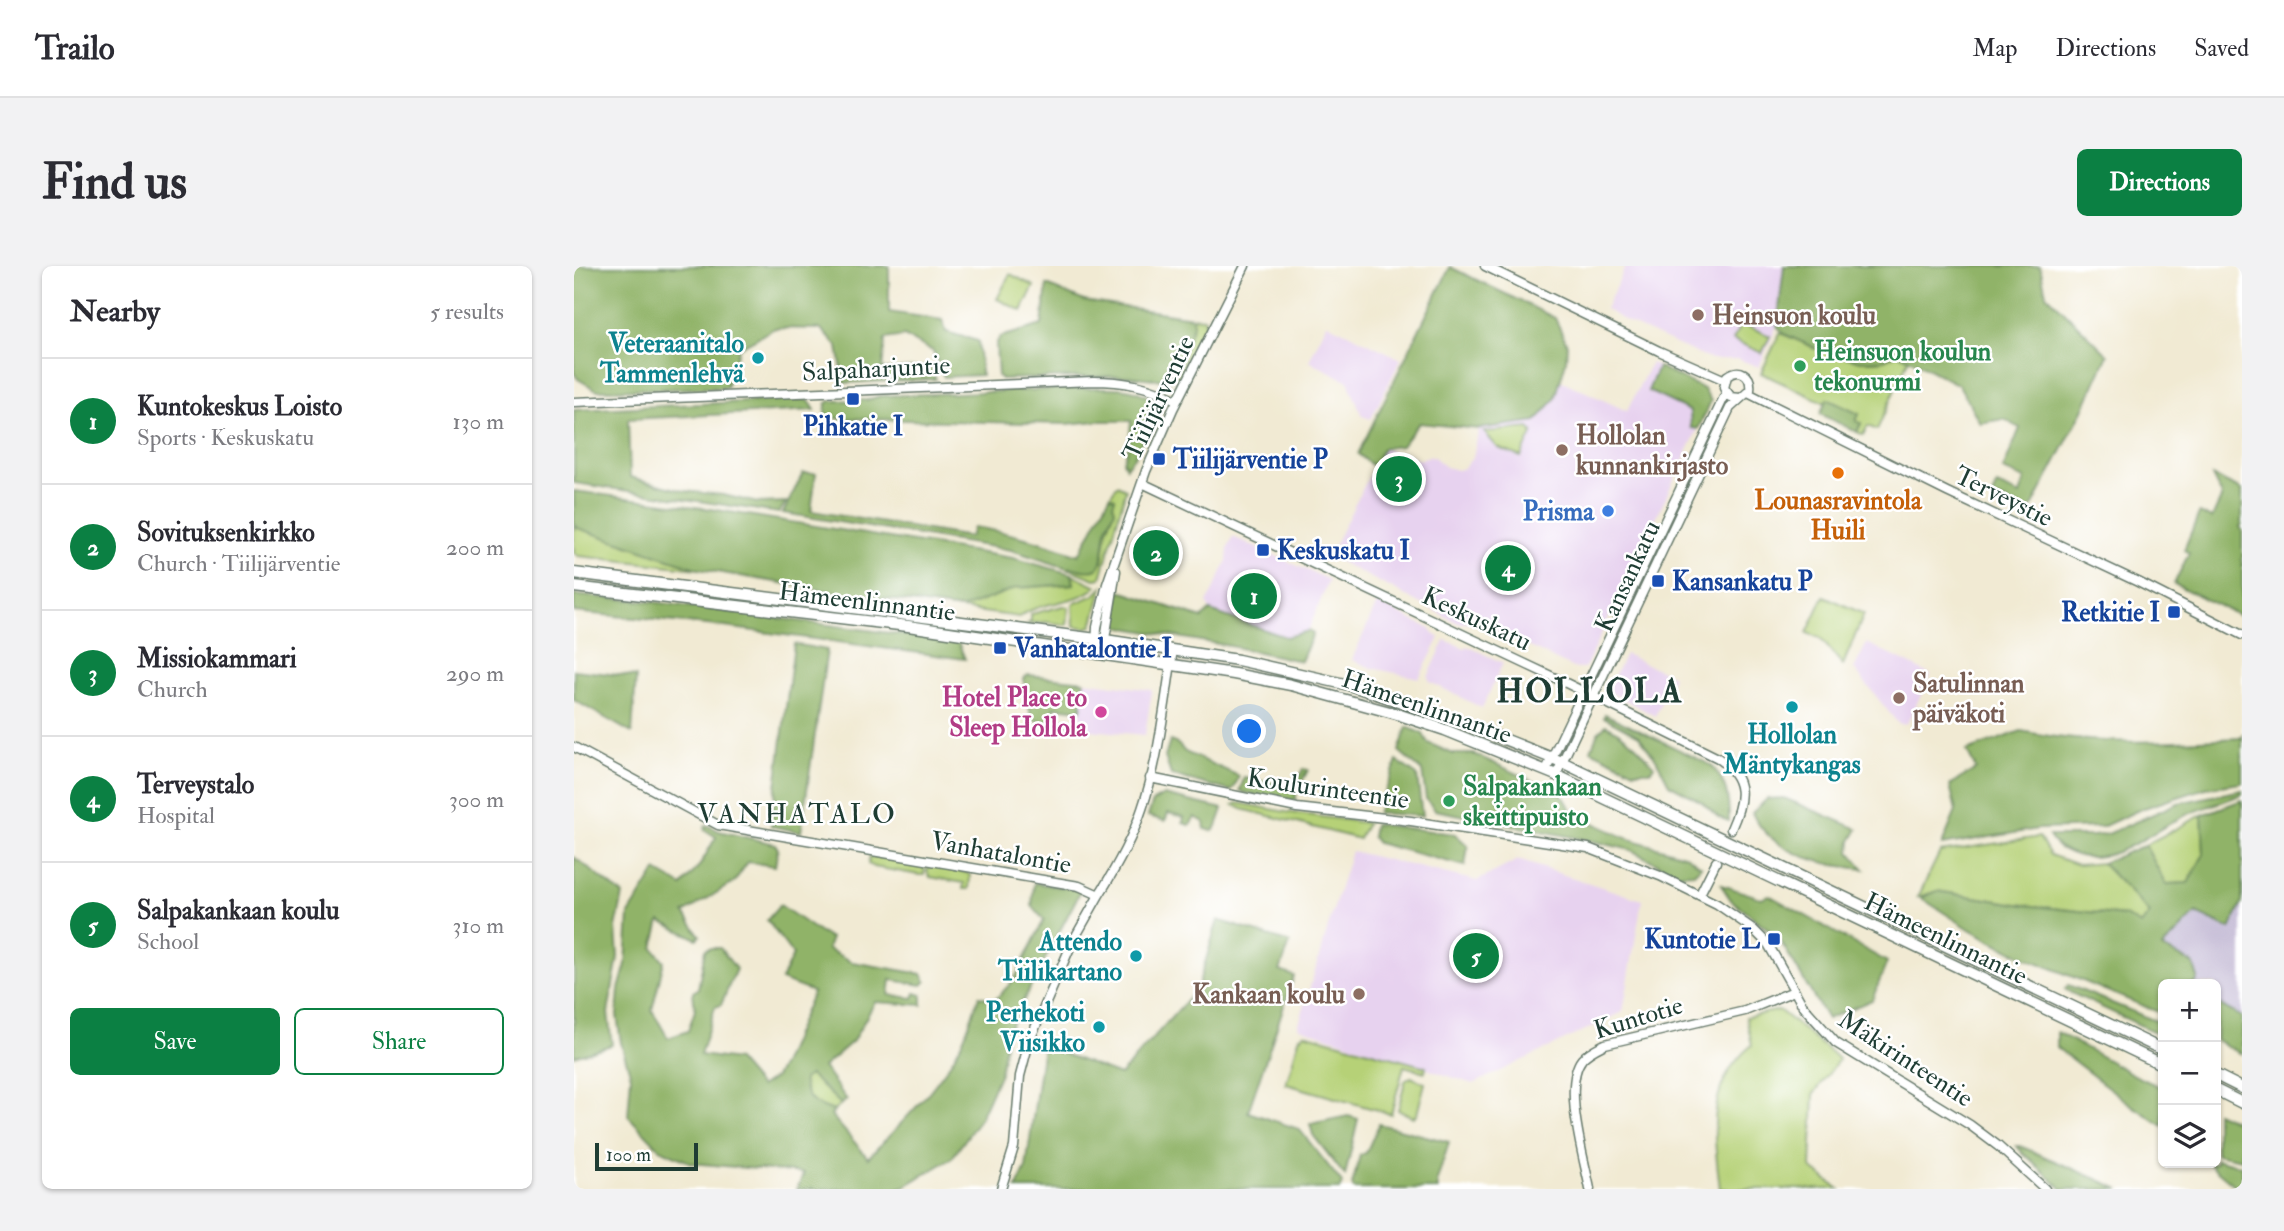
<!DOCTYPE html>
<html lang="en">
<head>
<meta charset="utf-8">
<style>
  body { margin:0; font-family:"IM FELL Double Pica",serif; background:#f2f2f3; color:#2b2b33 }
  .controls { position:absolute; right:21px; bottom:21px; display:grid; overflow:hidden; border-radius:10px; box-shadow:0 2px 5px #0004 }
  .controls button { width:63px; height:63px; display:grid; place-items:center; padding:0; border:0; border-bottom:2px solid #e1e1e2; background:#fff; color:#2b2b33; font:35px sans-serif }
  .scale { position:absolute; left:21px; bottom:18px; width:103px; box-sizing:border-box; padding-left:7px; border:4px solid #1f3d34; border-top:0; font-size:19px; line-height:24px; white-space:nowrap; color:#1f3d34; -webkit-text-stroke:5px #fff; paint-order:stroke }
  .you { position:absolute; left:676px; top:466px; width:24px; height:24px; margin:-18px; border:5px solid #fff; border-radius:50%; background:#1a73e8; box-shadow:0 0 0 10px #1a73e833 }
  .badge { display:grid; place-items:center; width:46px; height:46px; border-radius:50%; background:#0b8043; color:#fff; font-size:23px; font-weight:700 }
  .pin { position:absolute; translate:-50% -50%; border:4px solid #fff; box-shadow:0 2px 7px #0006 }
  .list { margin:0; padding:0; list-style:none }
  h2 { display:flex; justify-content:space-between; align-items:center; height:91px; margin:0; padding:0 28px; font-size:30px }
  h2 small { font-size:23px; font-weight:400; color:#7c7c81 }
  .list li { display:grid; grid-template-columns:46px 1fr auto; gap:21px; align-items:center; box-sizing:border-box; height:126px; padding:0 28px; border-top:2px solid #e1e1e2 }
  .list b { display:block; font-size:26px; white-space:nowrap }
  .list p { margin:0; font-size:23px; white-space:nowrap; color:#7c7c81 }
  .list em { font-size:23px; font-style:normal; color:#7c7c81 }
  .actions { display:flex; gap:14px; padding:21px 28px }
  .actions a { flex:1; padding:16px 0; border:2px solid #0b8043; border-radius:10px; text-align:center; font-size:24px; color:#0b8043 }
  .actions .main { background:#0b8043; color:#fff }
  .icon { flex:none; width:38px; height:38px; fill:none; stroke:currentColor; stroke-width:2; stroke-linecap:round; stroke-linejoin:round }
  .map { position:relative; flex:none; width:1668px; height:923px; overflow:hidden; border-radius:10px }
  header { display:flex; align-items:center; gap:42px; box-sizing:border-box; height:98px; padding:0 35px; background:#fff; border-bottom:2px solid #e1e1e2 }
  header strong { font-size:33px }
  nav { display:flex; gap:38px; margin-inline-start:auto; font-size:24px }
  .intro { display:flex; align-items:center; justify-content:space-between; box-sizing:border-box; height:168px; padding:0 42px }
  h1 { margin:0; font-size:49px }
  .button { padding:18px 32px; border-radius:10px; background:#0b8043; color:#fff; font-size:24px; font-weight:700 }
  main { display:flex; gap:42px; padding:0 42px }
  aside { flex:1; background:#fff; border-radius:10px; box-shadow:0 2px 5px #0004 }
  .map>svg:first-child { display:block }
  .built { fill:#e7d2ef }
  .industrial { fill:#c8bfd8 }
  .green { fill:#b6d177; stroke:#6a8756; stroke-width:2 }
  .forest { fill:#90b368; stroke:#58784e; stroke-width:2 }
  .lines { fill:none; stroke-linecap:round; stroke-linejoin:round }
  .secondary-casing { stroke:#687a6c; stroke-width:11 }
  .primary-casing { stroke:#687a6c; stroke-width:13 }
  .secondary { stroke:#fff; stroke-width:8 }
  .primary { stroke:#fff; stroke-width:10 }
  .education-dot { fill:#8d6e63; stroke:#fff; stroke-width:2.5 }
  .culture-dot { fill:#0f9aa8; stroke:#fff; stroke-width:2.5 }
  .leisure-dot { fill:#2e9e5b; stroke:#fff; stroke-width:2.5 }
  .transit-dot { fill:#1a4fb4; stroke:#fff; stroke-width:2.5 }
  .food-dot { fill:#e8710a; stroke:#fff; stroke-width:2.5 }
  .shop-dot { fill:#3f7fe0; stroke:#fff; stroke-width:2.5 }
  .hotel-dot { fill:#d1479c; stroke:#fff; stroke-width:2.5 }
  .labels { text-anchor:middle; stroke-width:5; stroke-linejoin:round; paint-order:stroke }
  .education-label { font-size:26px; font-weight:bold; fill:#785e54; stroke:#fff; text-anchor:start }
  .culture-label { font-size:26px; font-weight:bold; fill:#0d838f; stroke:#fff; text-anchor:end }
  .leisure-label { font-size:26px; font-weight:bold; fill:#27864d; stroke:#fff; text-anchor:start }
  .street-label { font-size:26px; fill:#1f3d34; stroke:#fff }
  .transit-label { font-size:26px; font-weight:bold; fill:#164399; stroke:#fff; text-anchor:start }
  .food-label { font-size:26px; font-weight:bold; fill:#c56008; stroke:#fff }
  .shop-label { font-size:26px; font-weight:bold; fill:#366cbe; stroke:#fff; text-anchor:end }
  .hotel-label { font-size:26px; font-weight:bold; fill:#b23c85; stroke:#fff; text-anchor:end }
  .neighbourhood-label { font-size:28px; letter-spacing:2px; fill:#1f3d34; stroke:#fff }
  .district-label { font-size:33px; font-weight:bold; letter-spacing:2px; fill:#1f3d34; stroke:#fff }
</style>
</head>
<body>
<header>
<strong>Trailo</strong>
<nav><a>Map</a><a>Directions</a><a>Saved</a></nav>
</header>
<div class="intro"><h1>Find us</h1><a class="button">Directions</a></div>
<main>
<aside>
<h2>Nearby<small>5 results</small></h2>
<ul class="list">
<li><span class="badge">1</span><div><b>Kuntokeskus Loisto</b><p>Sports · Keskuskatu</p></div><em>130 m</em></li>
<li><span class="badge">2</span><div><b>Sovituksenkirkko</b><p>Church · Tiilijärventie</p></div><em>200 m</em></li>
<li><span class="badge">3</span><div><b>Missiokammari</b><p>Church</p></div><em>290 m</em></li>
<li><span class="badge">4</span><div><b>Terveystalo</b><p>Hospital</p></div><em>300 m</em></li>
<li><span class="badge">5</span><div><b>Salpakankaan koulu</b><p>School</p></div><em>310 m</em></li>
</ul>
<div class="actions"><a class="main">Save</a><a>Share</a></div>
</aside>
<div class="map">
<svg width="1668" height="923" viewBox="0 0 1668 923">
  <rect width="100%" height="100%" fill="#fff"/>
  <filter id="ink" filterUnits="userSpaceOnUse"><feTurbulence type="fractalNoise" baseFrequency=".0143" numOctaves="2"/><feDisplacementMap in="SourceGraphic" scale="14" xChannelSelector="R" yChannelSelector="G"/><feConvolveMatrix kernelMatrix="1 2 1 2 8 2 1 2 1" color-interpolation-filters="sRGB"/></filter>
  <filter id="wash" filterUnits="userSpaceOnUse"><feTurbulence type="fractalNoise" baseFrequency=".00686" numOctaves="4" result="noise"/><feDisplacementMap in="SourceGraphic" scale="28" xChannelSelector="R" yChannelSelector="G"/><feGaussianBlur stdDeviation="1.57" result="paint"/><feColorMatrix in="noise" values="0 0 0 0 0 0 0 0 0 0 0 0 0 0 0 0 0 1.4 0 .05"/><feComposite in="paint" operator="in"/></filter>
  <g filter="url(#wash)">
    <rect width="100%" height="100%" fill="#f1ead3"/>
    <path class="built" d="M1052,0H1210L1205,55L1185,101L1164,93H1135L1055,57L1031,43Z
      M753,57L827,93L797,153L788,150L774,115L735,95Z
      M1077,97L1084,101L1074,125L1117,145V162L1124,163L1012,400L1008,403L999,402L904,356L884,357L755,290L809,182L828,190L829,186L845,194L856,190L860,191L872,201L883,204L890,202L899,191L905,163L962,155L981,133L986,114L1053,145Z
      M659,271L755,314L734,365L712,371L636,345L633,337L653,295L654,282Z
      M803,337L857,363L859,368L866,372L845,412L798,402L778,394Z
      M871,374L891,382L893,380L929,397L908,442L856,416L854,411Z
      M1293,377L1357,409L1333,457L1326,458L1322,455L1280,403Z
      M1051,388L1099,410L1081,450L1036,426V419Z
      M510,415L578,424L571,469L505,463Z
      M777,585L903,615L944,594L1068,634L1049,746L899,818L724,761Z"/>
    <path class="industrial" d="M1668,637V751L1642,737V718H1621L1624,712L1588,682L1622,647L1656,663Z"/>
    <path class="green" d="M436,8L460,20L448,45L423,33Z
      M618,51L630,52L632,57L604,111L595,115L590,114L597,110L619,59Z
      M1167,57L1196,70L1188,87L1159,74Z
      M1206,67C1232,78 1281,100 1309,94C1314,93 1319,89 1324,87L1335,92L1303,164L1294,160L1289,169L1283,166L1287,158L1282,155L1285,148L1253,133L1251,137L1187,107Z
      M955,162L959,166L947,191L924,182L910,166Z
      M543,219L552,223L527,312L521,313L496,303L497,301L528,297L533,264L541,244L539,238L541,232L536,230Z
      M0,259L3,262L125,303L4,290L0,287Z
      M498,308L523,320C503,339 467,334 445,351L387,343L442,322L500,318Z
      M529,321L518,360L512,362L500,360L499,338L521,329Z
      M1250,330L1290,348L1269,399L1246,372L1233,367Z
      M489,340L495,341L493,359L472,356L453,358L457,356V348Z
      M664,537L712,546L793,557L785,573L668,543L660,539Z
      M1628,549L1630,588L1614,617L1592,618L1571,579Z
      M1465,571L1476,589L1504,599L1528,597L1576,647L1567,659L1551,650L1450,639L1363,625L1344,631L1366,586Z
      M296,590L351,598L350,609H345L300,601L294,598Z
      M355,599L394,607L396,610L395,623H389L390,617L356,611L353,606Z
      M1205,744L1265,793L1240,828L1237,902L1265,923H1146C1140,868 1130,819 1178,779L1172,751Z
      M730,767L852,801L851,806L830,800L817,848L712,818L726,770L728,771Z
      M236,809L267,838L260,845C240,838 232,836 229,813Z
      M837,811L851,817L843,848L839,851L824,844L831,815Z"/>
    <path class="forest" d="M0,0H315V46L368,54L372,66L404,75L407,109L370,111L359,85L330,70L311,73L308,104L356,100L362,113L270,117L264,81L247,63L201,62L165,82L152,122L23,124L4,113L0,107Z
      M1210,0H1466L1472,28L1534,89L1509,144L1456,245L1419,230L1423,219L1446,229L1451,213L1429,204L1446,162L1430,153L1406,157L1385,119L1324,87L1310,94L1287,95L1243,83L1210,68L1203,60Z
      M876,1L981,52L993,78L992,95L981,133L962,155L905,163L845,157L827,180L809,182L799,200L784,188Z
      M473,19L510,35L618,51L619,59L605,99L601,106L590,114L552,110L427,113L424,110L422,78L426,71L468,59Z
      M1084,101L1130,123L1137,135L1124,163L1117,162L1116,145L1074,125Z
      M512,122C534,122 558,119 577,133L569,173L561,190L552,201L549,195L555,178L557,155H523L493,158L251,152L252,138L256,135L293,134L306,130Z
      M231,133L236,136L241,144L54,153L56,211L110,225L149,229L184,237L212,236L205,247L0,217V144Z
      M1253,133L1285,148L1282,155L1287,157L1283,166L1246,148Z
      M229,207H242L237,245L396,271L399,261C436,266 469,276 505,289L536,230L541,232L539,238L541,244C538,251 534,258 532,265C526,291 536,314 497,301L496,303L437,284L209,247Z
      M1638,210L1668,224V257L1666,261L1668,264V351L1600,318L1615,287L1610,284L1625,247L1638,252L1648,230Z
      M0,225L137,243L439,292L498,308L500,318L442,322L387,343L260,326L125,303L3,262L0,259Z
      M546,325L628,352L636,345L712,371L734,365L739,368L727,395L656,380L546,361L541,353Z
      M0,329L80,336L384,376L391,393L143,360L0,346Z
      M220,378L253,384L227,566L197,560Z
      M0,404L62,411L58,467L0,434Z
      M454,409L510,415L507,444L481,441L479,452L506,456V460L458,454L449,413Z
      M1031,448L1137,499C1153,517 1155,532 1155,555L1144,551L1128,536L1095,518L1082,493L1065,470L1030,451Z
      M1032,459C1052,469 1066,482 1080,500L1076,505H1060L1017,484L1024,466Z
      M833,461L849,468L854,477L879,488H900L988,528L1000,548L1052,572L1113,590L1127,600L1120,607L1103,608L1057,584L1023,576L861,544L852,533L848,505L825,485Z
      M1447,465C1518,480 1594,476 1666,472L1668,469V517L1632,522L1567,543L1528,561L1464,563L1368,579L1382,545L1376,519L1402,503L1393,485Z
      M596,475L604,478L611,486L665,510L661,520L657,525L597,509L591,491Z
      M823,495L843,509L848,550L803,547Z
      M729,503L734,504L722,527V534L716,535L671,527L666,524L670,512L719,521Z
      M1668,524V528C1648,537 1626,542 1606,552C1572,569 1535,603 1496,587C1485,582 1481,580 1475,570H1519L1534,568L1604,537Z
      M590,529L649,543L643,560L639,565L631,563L630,556L621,551L616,559L609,557L610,551L594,547L591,555L574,550L579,535Z
      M1210,532L1284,563L1277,575L1276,586L1290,603C1248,599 1198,588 1178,547L1193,533Z
      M1668,534V637L1656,663L1622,647L1588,682L1619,697L1624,712L1621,718H1589V748L1443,688L1397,664L1347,632L1363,625L1450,639L1551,650L1567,659L1576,647L1528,597L1571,579L1592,618L1614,617L1630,588L1628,549Z
      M800,558L881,568L894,580L891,600L803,577L798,571Z
      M132,559L145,565L201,578L204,583L201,600L174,596L160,616L110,647L126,670L123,673L86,655L79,682L90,695L78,744L94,772L114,765L121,744L119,726L124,723L131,684L136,682H146L162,703L147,739L141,741L126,789L163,794L186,821L201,811L209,797L239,726L207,714L219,689L193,654L206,639L246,667L257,672L253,683L278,696L348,708L352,715L348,719L317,714L315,729L339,732L341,727L348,729V739L301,736L279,775L249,801L273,834L267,838L236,809L229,813C232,836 240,838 260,845L257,849L294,892C322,862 354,832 377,796C390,776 397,753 405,730L421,734L440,714L470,654L458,640L460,617L507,624L433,766L426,807L405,854L378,892L326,923H223L230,907L117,897L86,883L54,850L57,810L47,777L43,749L45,723L52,698L55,648L82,605L108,620L126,599L142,571L130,563Z
      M0,591L49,629L42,662L44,691L34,747L38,779L0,790Z
      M1147,619L1187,632L1195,629L1313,696L1298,734L1253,753L1204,671L1157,634Z
      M644,654L716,677L706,705L720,710L674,846L725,863L768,917L766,923H442L452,902L469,780L546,809L623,723Z
      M1494,719L1589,758V770L1497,727L1491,723Z
      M1642,737L1668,751V788L1642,774Z
      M1483,766L1566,812L1589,822V860L1560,841L1483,782Z
      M1642,846L1668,858V893L1642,888Z
      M774,850L784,853L771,910L739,869L736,858Z
      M805,858L875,876L863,915L864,923H780L778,919L786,889L792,887Z
      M1442,880H1446L1546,923H1488Z
      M1642,893L1668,900V923H1665L1634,897H1642Z"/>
  </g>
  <g filter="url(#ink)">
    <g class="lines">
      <g class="secondary-casing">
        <path id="secondary" d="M911,0L1085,85L1151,114
          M1174,127L1373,226L1564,316L1668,369
          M0,136L519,115C550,115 575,120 603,134
          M568,217L994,418L1144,492C1174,513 1170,534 1157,563
          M530,379L542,305
          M528,387L522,381L523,361L533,318L572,205L599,143L671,0
          M0,481L144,559L505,620L525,629C542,602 558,573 568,543C585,494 591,435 599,384
          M972,504L1152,127
          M982,509L1156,142L1176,124C1178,108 1165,101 1153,110L1150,122L1157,131L1166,132
          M576,512L723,542L837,555L1014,582L1086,610L1143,638L1179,663L1194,678L1229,740L1262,777L1396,859L1424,880L1471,923
          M1126,628L1142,596
          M427,923L440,881L446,810L455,776L498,677L525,629
          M1016,923C1010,892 988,818 1008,793C1014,786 1023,782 1031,778L1171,745L1220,725"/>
      </g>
      <g class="primary-casing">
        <path id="primary" d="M0,307L531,374L664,394L775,419L877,452L988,496L1589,784
          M0,321L334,360L660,408L717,419L823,448L871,464L982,509L1589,799
          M1642,809L1668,822
          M1642,824L1668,837"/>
      </g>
      <use href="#secondary" class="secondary"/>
      <use href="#primary" class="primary"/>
    </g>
  </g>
  <g class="education-dot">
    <circle cx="1124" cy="49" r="7"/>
    <circle cx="988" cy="184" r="7"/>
    <circle cx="1325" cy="432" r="7"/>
    <circle cx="785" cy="728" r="7"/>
  </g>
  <g class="culture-dot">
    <circle cx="184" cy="92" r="7"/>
    <circle cx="1218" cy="441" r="7"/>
    <circle cx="562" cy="690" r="7"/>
    <circle cx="525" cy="761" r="7"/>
  </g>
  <g class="leisure-dot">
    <circle cx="1226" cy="100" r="7"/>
    <circle cx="875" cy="535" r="7"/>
  </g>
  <g class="transit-dot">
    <rect x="272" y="126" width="14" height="14" rx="3.5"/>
    <rect x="578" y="186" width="14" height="14" rx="3.5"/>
    <rect x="682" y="277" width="14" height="14" rx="3.5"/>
    <rect x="1077" y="308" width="14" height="14" rx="3.5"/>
    <rect x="1593" y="339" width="14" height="14" rx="3.5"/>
    <rect x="419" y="375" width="14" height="14" rx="3.5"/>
    <rect x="1193" y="666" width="14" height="14" rx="3.5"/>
  </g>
  <circle class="food-dot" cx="1264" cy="207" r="7"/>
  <circle class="shop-dot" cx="1034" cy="245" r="7"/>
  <circle class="hotel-dot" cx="527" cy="446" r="7"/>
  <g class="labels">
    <g class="education-label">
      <text x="1138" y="58">Heinsuon koulu</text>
      <text x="1002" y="178">Hollolan<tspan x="1002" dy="30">kunnankirjasto</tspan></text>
      <text x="1339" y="426">Satulinnan<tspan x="1339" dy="30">päiväkoti</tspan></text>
      <text x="771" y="737" text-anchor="end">Kankaan koulu</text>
    </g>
    <g class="culture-label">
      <text x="170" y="86">Veteraanitalo<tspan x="170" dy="30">Tammenlehvä</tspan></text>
      <text x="1218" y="477" text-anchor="middle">Hollolan<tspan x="1218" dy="30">Mäntykangas</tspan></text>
      <text x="548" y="684">Attendo<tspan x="548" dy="30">Tiilikartano</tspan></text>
      <text x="511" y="755">Perhekoti<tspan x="511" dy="30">Viisikko</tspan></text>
    </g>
    <g class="leisure-label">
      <text x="1240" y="94">Heinsuon koulun<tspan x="1240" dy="30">tekonurmi</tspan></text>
      <text x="889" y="529">Salpakankaan<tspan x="889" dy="30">skeittipuisto</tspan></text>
    </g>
    <g class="street-label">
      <text transform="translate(302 102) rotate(-3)" y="9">Salpaharjuntie</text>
      <text transform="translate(584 132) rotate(-65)" y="9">Tiilijärventie</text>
      <text transform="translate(1430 230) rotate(26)" y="9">Terveystie</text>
      <text transform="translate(1053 310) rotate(-65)" y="9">Kansankatu</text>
      <text transform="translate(293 335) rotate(7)" y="9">Hämeenlinnantie</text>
      <text transform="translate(903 352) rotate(25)" y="9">Keskuskatu</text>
      <text transform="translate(853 440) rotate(19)" y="9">Hämeenlinnantie</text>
      <text transform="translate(754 522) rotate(8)" y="9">Koulurinteentie</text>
      <text transform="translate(427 586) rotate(10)" y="9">Vanhatalontie</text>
      <text transform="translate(1372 672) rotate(26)" y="9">Hämeenlinnantie</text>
      <text transform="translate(1064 751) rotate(-17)" y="9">Kuntotie</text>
      <text transform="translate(1332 792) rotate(33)" y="9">Mäkirinteentie</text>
    </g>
    <g class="transit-label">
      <text x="279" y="169" text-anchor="middle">Pihkatie I</text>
      <text x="599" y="202">Tiilijärventie P</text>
      <text x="703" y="293">Keskuskatu I</text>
      <text x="1098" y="324">Kansankatu P</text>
      <text x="1586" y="355" text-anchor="end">Retkitie I</text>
      <text x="440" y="391">Vanhatalontie I</text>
      <text x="1186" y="682" text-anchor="end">Kuntotie L</text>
    </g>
    <g class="food-label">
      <text x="1264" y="243">Lounasravintola<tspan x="1264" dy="30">Huili</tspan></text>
    </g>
    <g class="shop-label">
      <text x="1020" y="254">Prisma</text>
    </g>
    <g class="hotel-label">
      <text x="513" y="440">Hotel Place to<tspan x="513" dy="30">Sleep Hollola</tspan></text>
    </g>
    <g class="neighbourhood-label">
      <text x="223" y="557">VANHATALO</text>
    </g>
    <g class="district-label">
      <text x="1016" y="436">HOLLOLA</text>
    </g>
  </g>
</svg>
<div class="controls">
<button>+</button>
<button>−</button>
<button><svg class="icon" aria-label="layers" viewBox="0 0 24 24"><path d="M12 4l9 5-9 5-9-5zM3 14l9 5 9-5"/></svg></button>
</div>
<div class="scale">100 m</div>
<div class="you"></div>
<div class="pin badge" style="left:680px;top:330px">1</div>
<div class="pin badge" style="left:582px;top:287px">2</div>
<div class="pin badge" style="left:825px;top:213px">3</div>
<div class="pin badge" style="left:934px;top:302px">4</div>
<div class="pin badge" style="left:902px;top:690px">5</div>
</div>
</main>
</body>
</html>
